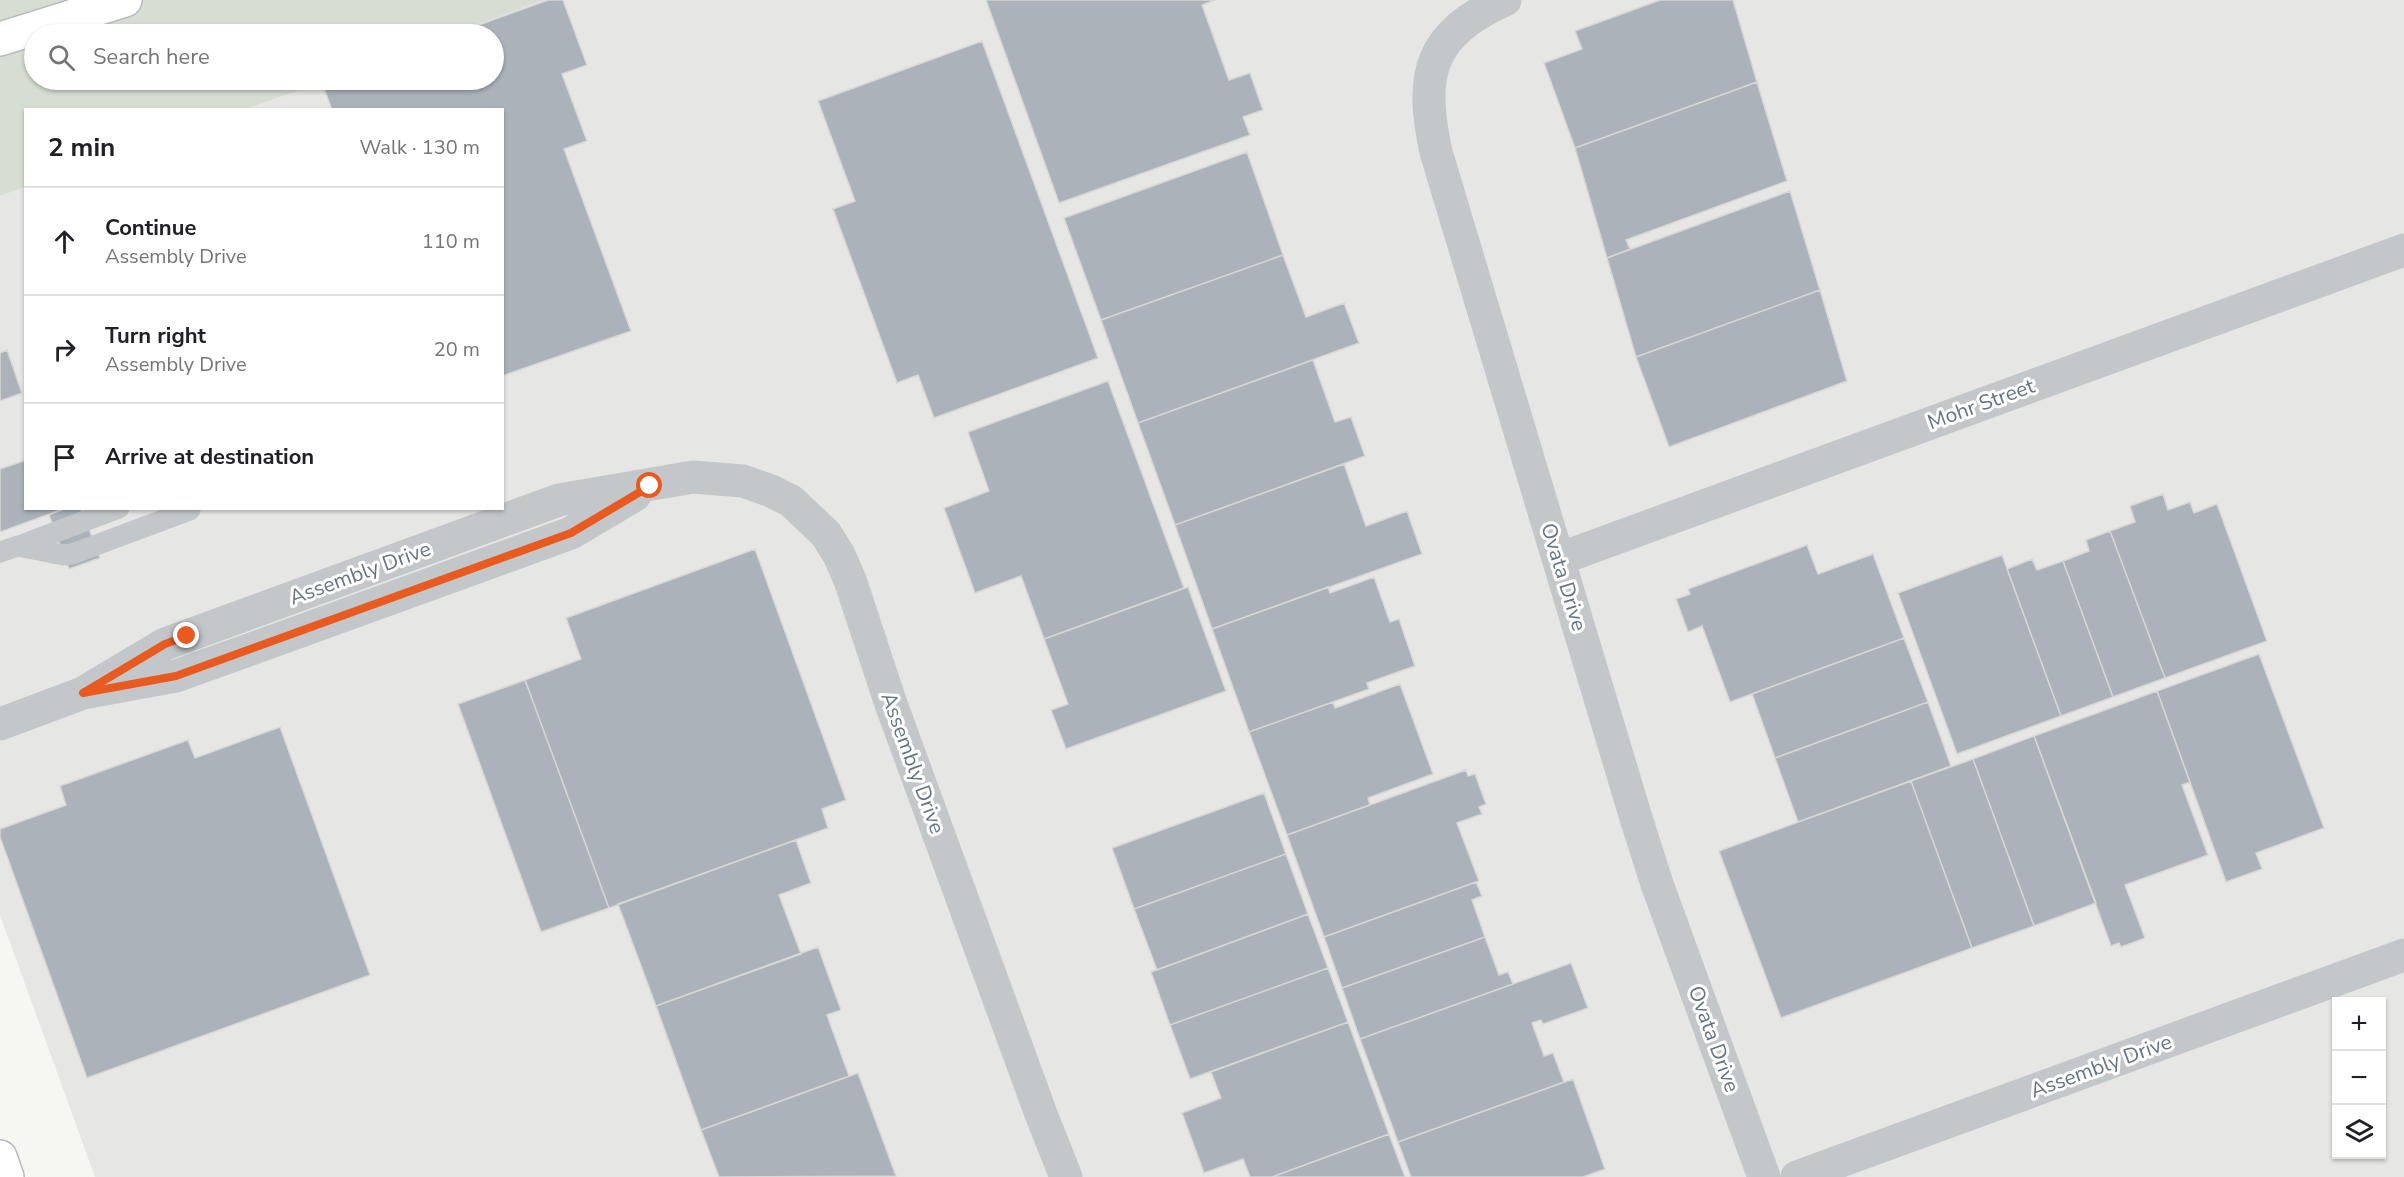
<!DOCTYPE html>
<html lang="en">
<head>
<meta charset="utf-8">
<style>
  body { margin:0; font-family:"Nunito Sans",sans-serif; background:#f6f6f6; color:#202124 }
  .controls { position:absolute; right:18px; bottom:18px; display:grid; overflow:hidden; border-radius:0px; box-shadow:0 2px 4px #0004 }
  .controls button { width:54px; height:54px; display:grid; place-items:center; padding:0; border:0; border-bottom:2px solid #e0e0e0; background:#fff; color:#202124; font:30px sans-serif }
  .stop { position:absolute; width:18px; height:18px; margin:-14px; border:4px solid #e85a20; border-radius:50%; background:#fff }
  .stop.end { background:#e85a20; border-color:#fff; box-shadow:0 2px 6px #0008 }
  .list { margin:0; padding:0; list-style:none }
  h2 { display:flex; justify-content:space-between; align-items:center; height:78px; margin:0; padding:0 24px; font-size:26px }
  h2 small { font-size:20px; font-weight:400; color:#757577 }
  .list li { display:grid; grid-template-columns:39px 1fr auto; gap:18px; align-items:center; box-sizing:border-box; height:108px; padding:0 24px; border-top:2px solid #e0e0e0 }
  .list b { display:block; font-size:22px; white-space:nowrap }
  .list p { margin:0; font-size:20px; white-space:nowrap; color:#757577 }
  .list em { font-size:20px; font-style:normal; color:#757577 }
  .icon { flex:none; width:33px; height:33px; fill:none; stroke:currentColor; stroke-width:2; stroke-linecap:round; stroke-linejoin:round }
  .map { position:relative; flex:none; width:2404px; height:1177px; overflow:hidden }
  .search { position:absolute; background:#fff; box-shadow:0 2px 4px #0004; left:24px; top:24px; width:480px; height:66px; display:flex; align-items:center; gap:15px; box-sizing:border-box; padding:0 21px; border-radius:33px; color:#757577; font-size:22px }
  .panel { position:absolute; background:#fff; box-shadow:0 2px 4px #0004; left:24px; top:108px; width:480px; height:402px; border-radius:0px }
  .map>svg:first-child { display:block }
  .built { fill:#e6e7e5; fill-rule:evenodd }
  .green { fill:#d6ddd3 }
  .building { fill:#abb2b9; stroke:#d7d7d5; stroke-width:1.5 }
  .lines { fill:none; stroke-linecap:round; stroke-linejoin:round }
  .primary-casing { stroke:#b6babe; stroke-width:36 }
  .service { stroke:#c3c7ca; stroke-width:21 }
  .minor { stroke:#c3c7ca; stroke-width:33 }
  .primary { stroke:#fff; stroke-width:33 }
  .route { stroke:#e85a20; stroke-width:8 }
  .labels { text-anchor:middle; stroke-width:6; stroke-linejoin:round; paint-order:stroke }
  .street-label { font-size:21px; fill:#647484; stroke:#fff }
</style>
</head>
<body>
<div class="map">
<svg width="2404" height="1177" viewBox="0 0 2404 1177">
  <rect width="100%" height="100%" fill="#f6f6f2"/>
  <path class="built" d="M544,0H2404V1177H95L0,915V196L25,187L26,508H502V110L246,109L328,80H494V34H451ZM2336,1002H2382V1154H2336Z"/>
  <path class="green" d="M0,0H544L451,34H34V80H328L246,109L26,110L25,187L0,196Z"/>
  <path class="building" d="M548,0H563L587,65L562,74L587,141L564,149L631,331L502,376V110H332L322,83L332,80H494V34H454Z
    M986,0H1215L1202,5L1229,80L1250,73L1263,110L1243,117L1250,135L1059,203Z
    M1660,0H1733L1757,82L1575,148L1544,63L1582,49L1575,31Z
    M982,41L1098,358L934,418L918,375L897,383L833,209L855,201L818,101Z
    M1757,82L1787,181L1626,240L1630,249L1607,258L1575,148Z
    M1247,152L1283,255L1101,320L1064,218Z
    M1790,191L1820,290L1636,357L1607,258Z
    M1283,255L1306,317L1344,303L1359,343L1138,423L1101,320Z
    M1820,290L1847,381L1669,447L1636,357Z
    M7,350L22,393L0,401V353Z
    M1313,360L1335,422L1351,417L1365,456L1175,525L1138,423Z
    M1108,381L1184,588L1044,639L1021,576L975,593L944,508L989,491L968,432Z
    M26,460V508H66L0,532V469Z
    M1344,464L1366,526L1407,511L1422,554L1212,629L1175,525Z
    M2163,494L2168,510L2190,502L2194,513L2217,504L2267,641L2165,678L2110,531L2135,522L2130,506Z
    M66,508H81L100,558L69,569L49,515Z
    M2110,531L2165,678L2113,697L2063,561L2089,551L2086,540Z
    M1807,545L1818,574L1873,554L1904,638L1730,702L1702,626L1688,632L1676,599L1690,594L1688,589Z
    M755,549L846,800L822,809L828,828L609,908L525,680L581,659L566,618Z
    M2002,555L2061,716L1957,754L1898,593Z
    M2032,559L2037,570L2063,561L2113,697L2061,716L2007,569Z
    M1374,577L1390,622L1399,619L1415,666L1367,683L1369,689L1249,732L1212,629L1328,587L1330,593Z
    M1188,587L1226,691L1066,749L1051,710L1068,704L1044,639Z
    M1904,638L1928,702L1775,758L1752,694Z
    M2259,654L2324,828L2256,853L2262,869L2226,882L2157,691Z
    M525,680L609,908L541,932L458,704Z
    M1400,684L1433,774L1368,798L1370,805L1287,835L1249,732L1333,702L1335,708Z
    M2157,691L2190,782L2182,785L2208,855L2125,885L2145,938L2121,947L2119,943L2111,946L2034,736Z
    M1928,702L1951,766L1798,822L1775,758Z
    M280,727L370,975L87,1078L0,837V829L66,805L60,786L188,740L195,758Z
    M2034,736L2096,903L2034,926L1973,759Z
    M1973,759L2034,926L1972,948L1911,781Z
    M1466,770L1468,776L1475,774L1486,804L1479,807L1482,814L1457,823L1479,881L1324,937L1287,835Z
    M1911,781L1972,948L1781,1018L1719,851Z
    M1264,793L1286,854L1134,909L1112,848Z
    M796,840L811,883L779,895L801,954L656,1006L618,904Z
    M1286,854L1308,914L1157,970L1134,909Z
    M1476,882L1482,896L1472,900L1485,937L1342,988L1324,937Z
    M1308,914L1328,968L1170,1025L1151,972Z
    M1485,937L1499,975L1508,972L1513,984L1360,1039L1342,988Z
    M818,947L841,1010L827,1015L849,1076L701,1130L656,1006Z
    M1571,963L1588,1008L1543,1024L1541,1020L1532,1023L1544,1056L1553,1053L1564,1082L1398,1142L1360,1039Z
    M1328,968L1348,1022L1190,1079L1170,1025Z
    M1348,1022L1389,1134L1272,1177H1250L1243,1159L1204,1173L1182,1113L1221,1098L1211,1072Z
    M858,1073L896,1176L719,1177L701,1130Z
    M1573,1079L1605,1169L1583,1177H1411L1398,1142Z
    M1389,1134L1405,1177H1272Z"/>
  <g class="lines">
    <g class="primary-casing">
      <path id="primary" d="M0,39L125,0
        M0,1157L7,1177"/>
    </g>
    <path class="service" d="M19,546L119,508
      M0,552L18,546L63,555L72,554L190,510"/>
    <path class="minor" d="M1505,0C1429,34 1419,74 1436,152L1636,818L1657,884L1764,1177
      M1559,559L2404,250
      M83,693L165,644L559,500L693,477L743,481L771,491L791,501L826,534L839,555L850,580L891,704L1041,1114L1066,1177
      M0,724L83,693L176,676L243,652L571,533L635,495
      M1797,1177L2404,955"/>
    <use href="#primary" class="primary"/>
  </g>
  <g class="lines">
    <path class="route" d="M187,636L165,644L83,693L176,676L571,533L650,486"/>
  </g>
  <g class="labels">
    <g class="street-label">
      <text transform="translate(1981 404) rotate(-20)" y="7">Mohr Street</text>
      <text transform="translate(360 573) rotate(-20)" y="7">Assembly Drive</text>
      <text transform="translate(1564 577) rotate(73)" y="7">Ovata Drive</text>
      <text transform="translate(913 763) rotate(70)" y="7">Assembly Drive</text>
      <text transform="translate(1714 1039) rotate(70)" y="7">Ovata Drive</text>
      <text transform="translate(2101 1066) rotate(-20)" y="7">Assembly Drive</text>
    </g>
  </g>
</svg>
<div class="controls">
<button>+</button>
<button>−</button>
<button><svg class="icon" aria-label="layers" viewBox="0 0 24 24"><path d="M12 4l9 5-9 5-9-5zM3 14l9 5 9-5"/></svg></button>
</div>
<div class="stop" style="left:650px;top:486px"></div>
<div class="stop end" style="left:187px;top:636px"></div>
<div class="search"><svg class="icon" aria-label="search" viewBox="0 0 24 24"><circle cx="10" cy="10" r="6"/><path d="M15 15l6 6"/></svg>Search here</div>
<section class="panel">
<h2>2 min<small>Walk · 130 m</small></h2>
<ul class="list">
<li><svg class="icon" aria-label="ahead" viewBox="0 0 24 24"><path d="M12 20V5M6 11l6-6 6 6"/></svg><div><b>Continue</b><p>Assembly Drive</p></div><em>110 m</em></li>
<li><svg class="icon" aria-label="right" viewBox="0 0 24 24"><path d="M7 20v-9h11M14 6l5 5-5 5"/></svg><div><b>Turn right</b><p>Assembly Drive</p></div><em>20 m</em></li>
<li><svg class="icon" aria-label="arrive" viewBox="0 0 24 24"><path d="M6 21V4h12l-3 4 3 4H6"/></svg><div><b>Arrive at destination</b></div></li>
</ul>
</section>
</div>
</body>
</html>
